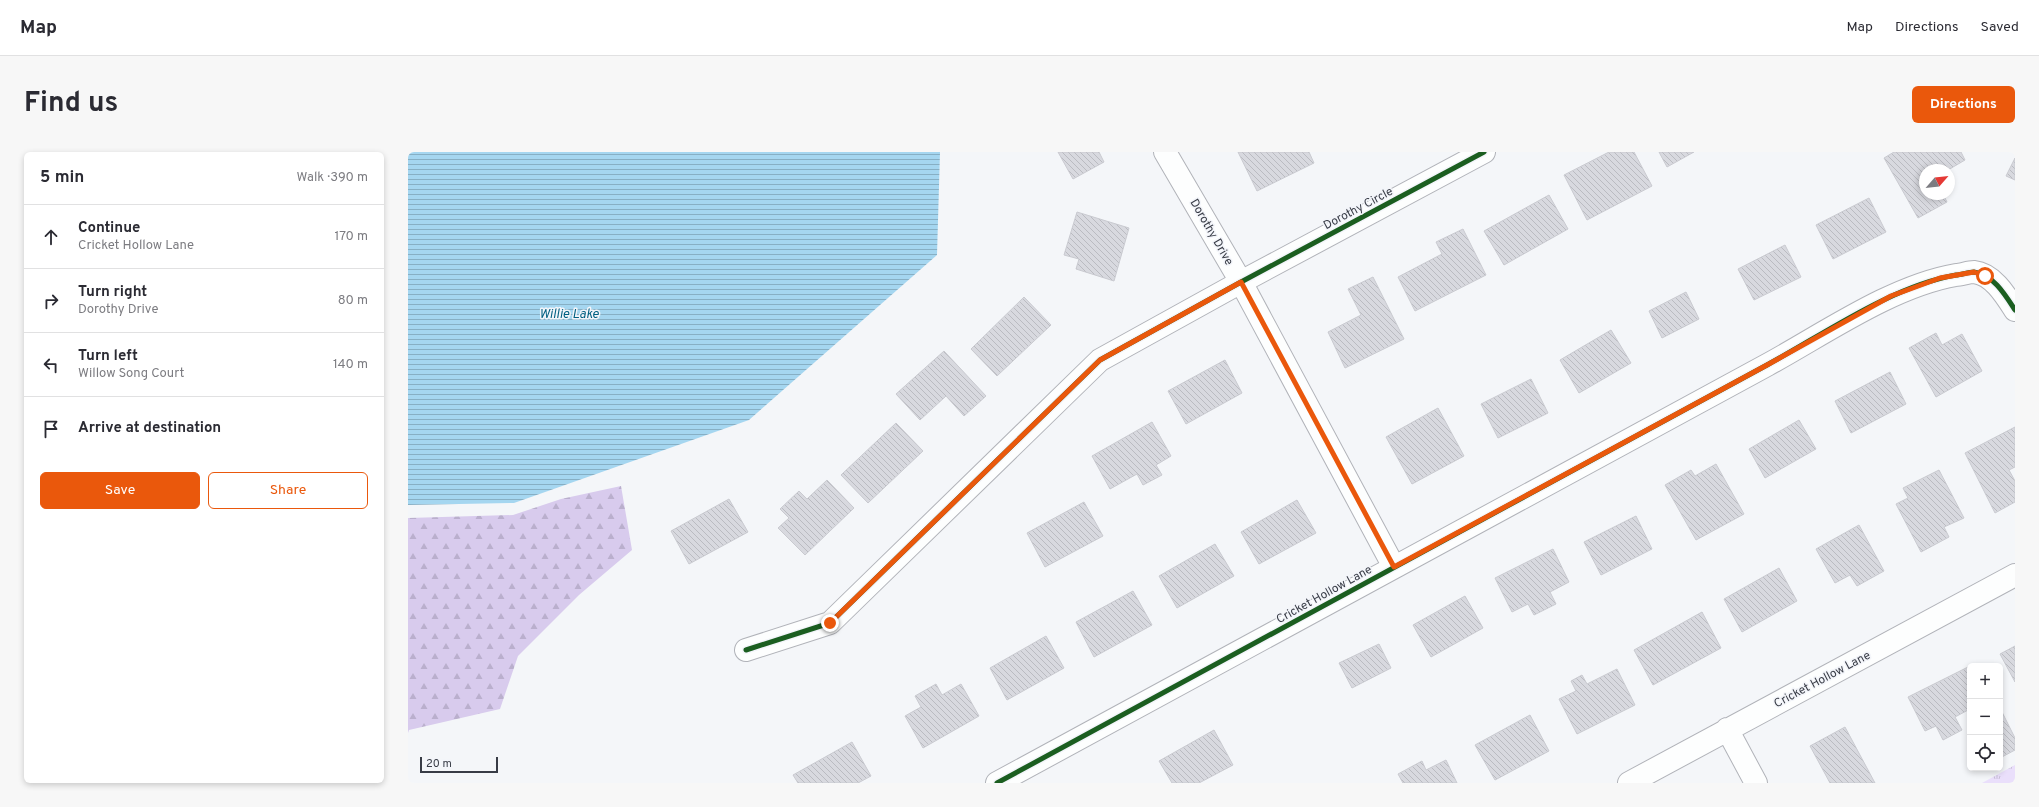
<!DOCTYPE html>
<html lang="en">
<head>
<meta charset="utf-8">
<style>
  body { margin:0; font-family:Overpass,sans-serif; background:#f7f7f7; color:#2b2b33 }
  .controls { position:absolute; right:12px; bottom:12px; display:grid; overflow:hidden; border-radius:6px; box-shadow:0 2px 6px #0003 }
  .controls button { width:36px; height:36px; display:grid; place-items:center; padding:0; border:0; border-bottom:1px solid #e1e1e2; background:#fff; color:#2b2b33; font:20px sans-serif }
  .compass { position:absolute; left:1511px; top:12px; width:36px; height:36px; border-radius:50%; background:#fff; box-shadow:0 2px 6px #0003; rotate:62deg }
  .scale { position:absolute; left:12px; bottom:10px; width:78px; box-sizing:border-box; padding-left:4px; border:2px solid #383c46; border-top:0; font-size:11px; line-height:14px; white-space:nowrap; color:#383c46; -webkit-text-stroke:3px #f3f5fa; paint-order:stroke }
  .stop { position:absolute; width:12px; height:12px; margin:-9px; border:3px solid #ea580c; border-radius:50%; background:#fff }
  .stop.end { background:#ea580c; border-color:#fff; box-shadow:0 1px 4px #0008 }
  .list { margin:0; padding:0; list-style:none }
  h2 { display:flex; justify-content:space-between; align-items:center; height:52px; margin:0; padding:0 16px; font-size:17px }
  h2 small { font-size:13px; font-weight:400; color:#7c7c81 }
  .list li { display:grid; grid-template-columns:26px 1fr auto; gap:12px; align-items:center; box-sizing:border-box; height:64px; padding:0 16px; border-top:1px solid #e1e1e2 }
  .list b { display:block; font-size:15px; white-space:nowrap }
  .list p { margin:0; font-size:13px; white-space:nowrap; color:#7c7c81 }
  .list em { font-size:13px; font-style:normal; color:#7c7c81 }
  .actions { display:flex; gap:8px; padding:12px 16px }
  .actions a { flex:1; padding:9px 0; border:1px solid #ea580c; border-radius:6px; text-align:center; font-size:14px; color:#ea580c }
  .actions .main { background:#ea580c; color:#fff }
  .icon { flex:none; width:22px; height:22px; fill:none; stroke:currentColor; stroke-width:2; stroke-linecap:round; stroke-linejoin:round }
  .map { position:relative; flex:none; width:1607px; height:631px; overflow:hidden; border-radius:6px }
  header { display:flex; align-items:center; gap:24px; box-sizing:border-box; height:56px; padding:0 20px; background:#fff; border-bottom:1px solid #e1e1e2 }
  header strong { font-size:19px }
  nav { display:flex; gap:22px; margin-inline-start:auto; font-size:14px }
  .intro { display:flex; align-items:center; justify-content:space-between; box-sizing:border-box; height:96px; padding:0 24px }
  h1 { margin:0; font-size:28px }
  .button { padding:10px 18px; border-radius:6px; background:#ea580c; color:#fff; font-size:14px; font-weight:700 }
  main { display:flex; gap:24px; padding:0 24px }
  aside { flex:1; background:#fff; border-radius:6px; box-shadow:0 2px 6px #0003 }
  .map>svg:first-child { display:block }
  .grass { fill:url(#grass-tufts) }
  .forest { fill:url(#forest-firs) }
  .water { fill:url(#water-rules) }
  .building { fill:url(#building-back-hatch); stroke:#c9cad0 }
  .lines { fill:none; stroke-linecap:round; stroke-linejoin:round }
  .minor-casing { stroke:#b1b3b9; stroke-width:24 }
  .minor { stroke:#fdfefe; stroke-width:22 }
  .cycleway-casing { stroke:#f3f5fa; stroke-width:8 }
  .cycleway { stroke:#1b5e20; stroke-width:5 }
  .route { stroke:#ea580c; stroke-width:5 }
  .labels { text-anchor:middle; stroke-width:3; stroke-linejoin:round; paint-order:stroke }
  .street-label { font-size:12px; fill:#383c46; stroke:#f3f5fa }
  .water-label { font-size:13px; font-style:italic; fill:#005f81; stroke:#f3f5fa }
</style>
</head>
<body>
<header>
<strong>Map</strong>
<nav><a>Map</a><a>Directions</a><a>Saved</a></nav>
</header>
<div class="intro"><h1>Find us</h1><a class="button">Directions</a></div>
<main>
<aside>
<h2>5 min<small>Walk · 390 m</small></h2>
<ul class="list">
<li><svg class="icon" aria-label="ahead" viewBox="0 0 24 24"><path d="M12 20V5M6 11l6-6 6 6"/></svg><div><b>Continue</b><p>Cricket Hollow Lane</p></div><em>170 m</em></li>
<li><svg class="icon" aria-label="right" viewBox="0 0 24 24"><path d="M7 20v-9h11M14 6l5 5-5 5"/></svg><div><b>Turn right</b><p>Dorothy Drive</p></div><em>80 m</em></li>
<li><svg class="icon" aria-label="left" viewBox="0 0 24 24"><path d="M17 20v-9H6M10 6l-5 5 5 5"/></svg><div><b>Turn left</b><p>Willow Song Court</p></div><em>140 m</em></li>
<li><svg class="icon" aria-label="arrive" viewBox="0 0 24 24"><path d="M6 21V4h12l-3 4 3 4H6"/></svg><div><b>Arrive at destination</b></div></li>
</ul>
<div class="actions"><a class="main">Save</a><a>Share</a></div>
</aside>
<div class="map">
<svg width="1607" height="631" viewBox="0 0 1607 631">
  <defs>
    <pattern id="grass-tufts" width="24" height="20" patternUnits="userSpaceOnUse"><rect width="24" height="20" fill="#eadffb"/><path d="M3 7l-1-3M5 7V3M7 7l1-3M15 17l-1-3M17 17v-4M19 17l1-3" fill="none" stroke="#c9c0d8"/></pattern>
    <pattern id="forest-firs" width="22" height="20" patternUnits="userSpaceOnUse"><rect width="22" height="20" fill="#d8cbed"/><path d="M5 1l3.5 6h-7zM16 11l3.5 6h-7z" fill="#baafcd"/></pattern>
    <pattern id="water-rules" width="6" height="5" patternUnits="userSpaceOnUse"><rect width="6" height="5" fill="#a5d6f0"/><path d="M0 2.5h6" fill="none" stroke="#87afc4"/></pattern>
    <pattern id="building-back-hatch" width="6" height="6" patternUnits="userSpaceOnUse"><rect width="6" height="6" fill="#d8d9df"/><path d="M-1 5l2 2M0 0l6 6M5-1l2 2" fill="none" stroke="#babbc1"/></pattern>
  </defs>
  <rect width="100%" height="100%" fill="#f4f6f9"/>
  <path class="grass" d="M1607,613V631H1574Z"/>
  <path class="forest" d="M213,334L224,398L171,443L110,504L92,557L1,578L0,581V366L105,363L153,347Z"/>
  <path class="water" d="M0,0H532L529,103L341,268L106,351L0,353Z"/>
  <path class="building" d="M650,0H691L696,10L665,27Z
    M830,0H901L906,11L849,39Z
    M1201,0H1226L1244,34L1179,68L1156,23Z
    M1251,0H1286L1259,15Z
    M1486,0H1553L1557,8L1540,18H1517V42H1535L1539,50L1510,66L1476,6Z
    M1607,6V28L1598,24Z
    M1141,43L1160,77L1096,113L1076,79Z
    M1461,46L1478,80L1425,107L1408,73Z
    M669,60L721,76L706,129L668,117L671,107L656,103Z
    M1055,77L1078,123L1007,159L990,125L1034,102L1028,90Z
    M1377,93L1393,125L1346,148L1330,117Z
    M965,125L996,187L937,216L920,180L953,163L940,137Z
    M1278,140L1291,167L1254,186L1241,159Z
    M616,145L643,173L589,224L563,197Z
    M1203,178L1223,211L1171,241L1152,208Z
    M1528,181L1534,193L1554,182L1574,219L1528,245L1501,196Z
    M536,199L578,244L556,264L538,244L512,268L488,242Z
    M817,208L834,241L778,272L760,239Z
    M1482,220L1498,252L1443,281L1427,249Z
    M1123,227L1140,261L1090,286L1073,252Z
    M1030,256L1056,304L1004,332L978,285Z
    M1391,268L1408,297L1357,326L1341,297Z
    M744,270L763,304L748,313L754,323L735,333L729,322L702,337L684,304Z
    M488,271L515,299L460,351L433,323Z
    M1607,275V315L1601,318L1607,329V350L1587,361L1557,301Z
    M1308,312L1336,362L1288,388L1257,333L1283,318L1287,324Z
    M1531,318L1556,366L1536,375L1541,385L1513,400L1488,352L1500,346L1495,336Z
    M419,328L446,356L397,403L370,376L381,366L372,357L391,339L399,347Z
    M321,347L340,380L281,412L263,379Z
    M889,348L908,381L851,412L833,380Z
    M676,350L695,384L637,415L619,381Z
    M1228,364L1244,397L1193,423L1176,390Z
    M1451,373L1476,419L1449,434L1442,423L1427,431L1408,397Z
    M807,392L826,424L769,456L751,424Z
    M1145,397L1161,430L1142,440L1148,452L1126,463L1120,452L1104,460L1087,426Z
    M1371,416L1389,449L1334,480L1316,447Z
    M725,439L744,473L686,505L668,470Z
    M1057,444L1075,476L1023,505L1005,473Z
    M1294,460L1313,496L1245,533L1226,498Z
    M638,484L656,516L599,548L582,516Z
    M971,492L983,516L944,536L931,511Z
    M1607,494V530L1592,502Z
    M1560,515L1562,518V557L1547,565L1554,578L1535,588L1528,574L1517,579L1500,545Z
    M1209,517L1227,553L1169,582L1151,547L1168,539L1163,529L1174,523L1179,532Z
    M528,532L534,543L553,532L571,564L515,596L497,564L513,555L507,544Z
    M1592,556L1607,586V598L1592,606Z
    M1122,563L1141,599L1087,628L1067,593Z
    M1437,575L1467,631H1422L1402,594Z
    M806,578L825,613L791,631H764L751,609Z
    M444,590L463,624L450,631H390L385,623Z
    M1038,608L1049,631H995L990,622L1014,609L1018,618Z"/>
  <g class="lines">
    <g class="minor-casing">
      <path id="minor" d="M757,0L833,130L986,415
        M338,498L422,471L692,208L833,130L1076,0
        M1319,577L1348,631
        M589,631L1359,213C1416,182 1484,134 1548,123C1553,123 1560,120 1566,120C1585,122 1598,144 1607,158
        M1221,631L1607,423"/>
    </g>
    <use href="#minor" class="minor"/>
    <g class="cycleway-casing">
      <path id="cycleway" d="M338,498L422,471L692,208L833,130L1076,0
        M589,631L1359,213C1416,182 1484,134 1548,123C1553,123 1560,120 1566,120C1585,122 1598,144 1607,158"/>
    </g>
    <use href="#cycleway" class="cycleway"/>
  </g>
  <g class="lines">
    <path class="route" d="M422,471L692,208L833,130L986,415L1359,213L1483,144L1532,126L1566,120L1577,124"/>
  </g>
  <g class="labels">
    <g class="street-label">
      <text transform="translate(950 56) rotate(-28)" y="4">Dorothy Circle</text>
      <text transform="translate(804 80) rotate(60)" y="4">Dorothy Drive</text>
      <text transform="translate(916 442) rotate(-29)" y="4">Cricket Hollow Lane</text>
      <text transform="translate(1414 527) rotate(-28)" y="4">Cricket Hollow Lane</text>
    </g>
    <g class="water-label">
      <text x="161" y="166">Willie Lake</text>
    </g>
  </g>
</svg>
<div class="controls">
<button>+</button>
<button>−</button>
<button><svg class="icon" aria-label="locate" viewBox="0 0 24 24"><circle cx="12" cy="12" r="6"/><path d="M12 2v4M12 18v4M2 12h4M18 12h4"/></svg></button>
</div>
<svg class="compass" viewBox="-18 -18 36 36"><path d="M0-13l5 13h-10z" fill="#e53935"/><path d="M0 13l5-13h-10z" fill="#7c7c81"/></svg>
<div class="scale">20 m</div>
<div class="stop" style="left:1577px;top:124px"></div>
<div class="stop end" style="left:422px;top:471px"></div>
</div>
</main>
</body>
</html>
